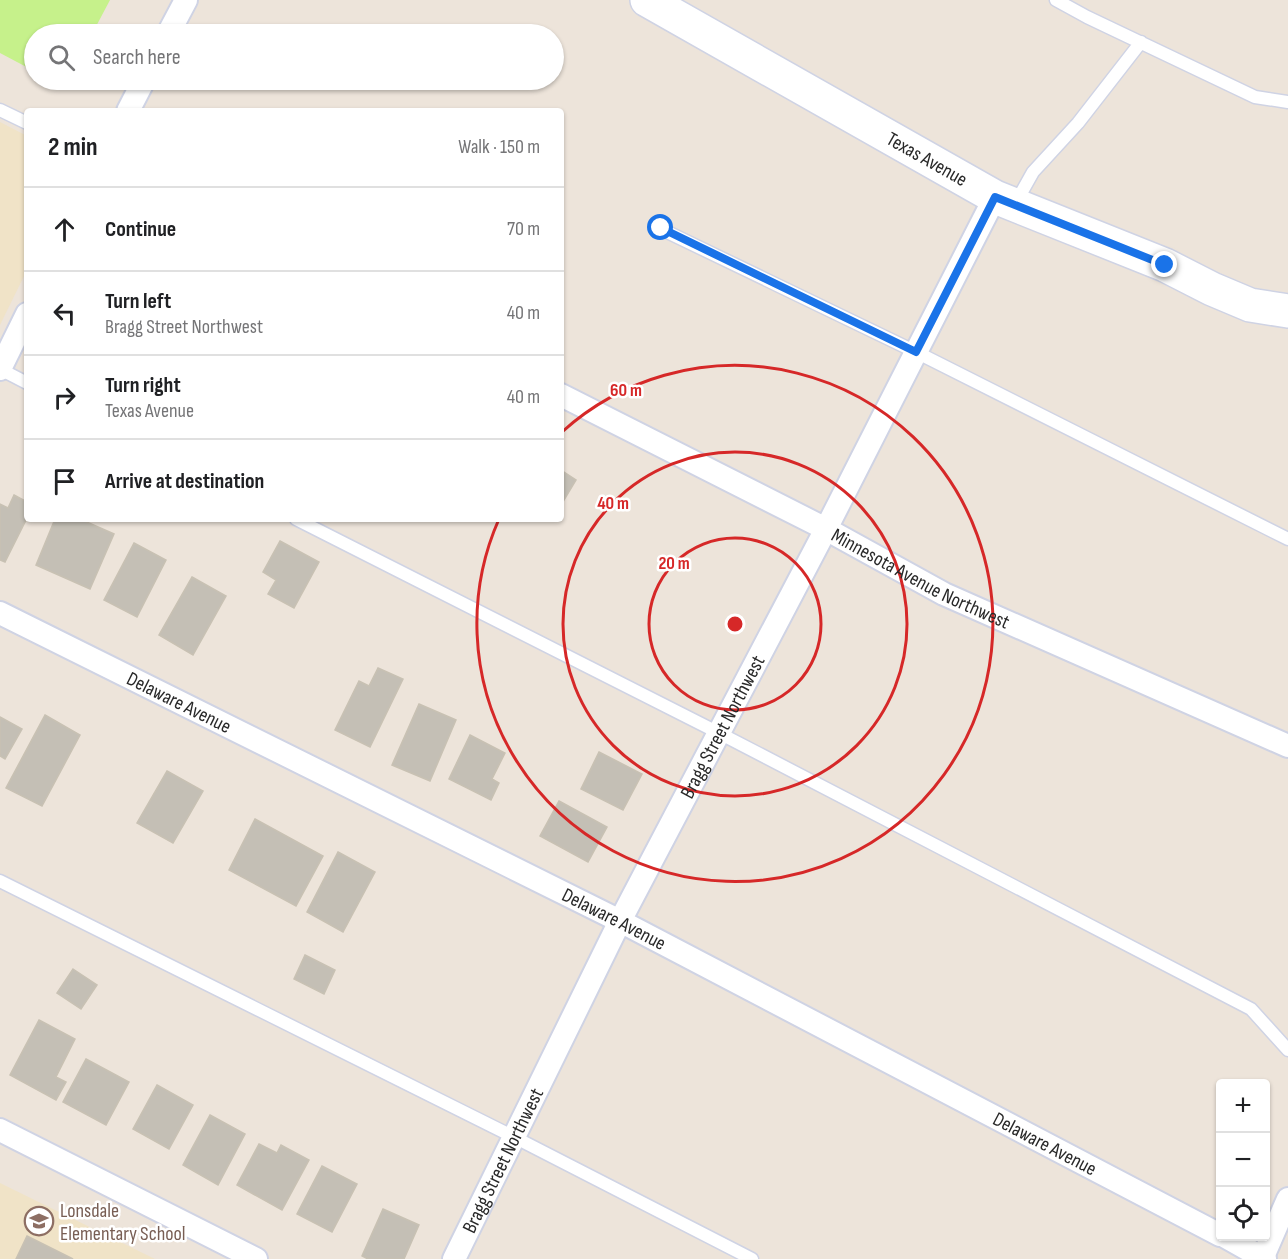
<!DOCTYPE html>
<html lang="en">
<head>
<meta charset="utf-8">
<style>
  body { margin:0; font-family:"Sofia Sans Condensed",sans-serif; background:#f6f6f6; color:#202124 }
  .controls { position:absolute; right:18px; bottom:18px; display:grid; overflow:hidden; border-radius:6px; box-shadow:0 2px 4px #0004 }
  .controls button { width:54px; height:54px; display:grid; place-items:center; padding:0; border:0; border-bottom:2px solid #e0e0e0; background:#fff; color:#202124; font:30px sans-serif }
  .stop { position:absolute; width:18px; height:18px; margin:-14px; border:4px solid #1a73e8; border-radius:50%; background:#fff }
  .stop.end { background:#1a73e8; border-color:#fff; box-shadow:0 2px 6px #0008 }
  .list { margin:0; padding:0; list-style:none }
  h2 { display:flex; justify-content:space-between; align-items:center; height:78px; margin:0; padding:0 24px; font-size:26px }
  h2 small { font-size:20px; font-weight:400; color:#757577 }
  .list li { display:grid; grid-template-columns:39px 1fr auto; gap:18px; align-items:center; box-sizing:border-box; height:84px; padding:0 24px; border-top:2px solid #e0e0e0 }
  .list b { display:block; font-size:22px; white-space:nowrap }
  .list p { margin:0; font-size:20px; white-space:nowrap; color:#757577 }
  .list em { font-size:20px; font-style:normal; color:#757577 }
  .icon { flex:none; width:33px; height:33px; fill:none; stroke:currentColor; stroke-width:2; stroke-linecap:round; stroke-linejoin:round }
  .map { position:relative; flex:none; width:1288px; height:1259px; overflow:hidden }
  .search { position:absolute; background:#fff; box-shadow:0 2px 4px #0004; left:24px; top:24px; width:540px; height:66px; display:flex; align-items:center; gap:15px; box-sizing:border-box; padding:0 21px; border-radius:33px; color:#757577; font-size:22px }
  .panel { position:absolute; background:#fff; box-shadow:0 2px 4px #0004; left:24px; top:108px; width:540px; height:414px; border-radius:6px }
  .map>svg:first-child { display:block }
  .education { fill:#f0e3c7 }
  .pitch { fill:#c6f18b }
  .building { fill:#c4bfb5; stroke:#c8c1b3; stroke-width:1.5 }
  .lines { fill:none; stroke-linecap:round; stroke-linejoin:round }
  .lane-casing { stroke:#cfd3e4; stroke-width:15 }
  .street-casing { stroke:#cfd3e4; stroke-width:26 }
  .secondary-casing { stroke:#cfd3e4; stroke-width:36 }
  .lane { stroke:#fff; stroke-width:12 }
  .street { stroke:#fff; stroke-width:22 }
  .secondary { stroke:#fff; stroke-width:33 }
  .route { stroke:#1a73e8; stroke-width:8 }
  .ring { fill:none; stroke:#d62828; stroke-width:3 }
  .labels { text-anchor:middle; stroke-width:5; stroke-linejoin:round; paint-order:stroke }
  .street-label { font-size:20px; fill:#292929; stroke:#fff }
  .education-label { font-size:20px; fill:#785e54; stroke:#fff; text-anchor:start }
  .centre { fill:#d62828; stroke:#fff; stroke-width:3 }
  .ring-label { font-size:18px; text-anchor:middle; font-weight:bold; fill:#d62828; stroke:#fff; stroke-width:5; stroke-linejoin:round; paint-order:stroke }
</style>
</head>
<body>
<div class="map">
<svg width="1288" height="1259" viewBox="0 0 1288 1259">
  <rect width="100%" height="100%" fill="#ede4da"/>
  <path class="education" d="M0,122L27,136V270L0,325Z
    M0,1183L155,1259H0Z"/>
  <path class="pitch" d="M0,0H110L92,34H34V71L0,53Z"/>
  <path class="building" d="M561,470L576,480L561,505Z
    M14,495L27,502V518L5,562L0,560V504L8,508Z
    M55,519H80L114,534L90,589L36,565Z
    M280,541L319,562L294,608L268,594L276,580L263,572Z
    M134,543L166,560L137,617L104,600Z
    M192,577L226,596L193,655L159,635Z
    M378,668L403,679L370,747L335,730L359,681L369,686Z
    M419,704L456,720L430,781L392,765Z
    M45,715L80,735L42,806L6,788Z
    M0,717L22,729L5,759L0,756Z
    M470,735L505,753L492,779L499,783L491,800L449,779Z
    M599,752L642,774L623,810L581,789Z
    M167,771L203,791L173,843L137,823Z
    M559,801L607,827L588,862L540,836Z
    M255,819L323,856L296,906L229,870Z
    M338,852L375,872L343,932L307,912Z
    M305,955L335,970L324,994L294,979Z
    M73,969L97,985L81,1009L57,993Z
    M39,1020L75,1039L56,1077L66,1082L56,1100L10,1075Z
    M86,1059L129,1082L106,1125L63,1102Z
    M157,1085L193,1105L169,1149L133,1129Z
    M210,1115L245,1134L218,1185L183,1165Z
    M259,1144L277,1153L281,1145L309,1160L282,1210L237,1185Z
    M322,1166L357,1184L332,1232L297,1214Z
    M383,1209L419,1225L404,1259H368L362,1256Z
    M27,1236L73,1259H16Z"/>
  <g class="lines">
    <g class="lane-casing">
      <path id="lane" d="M1056,0L1087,17L1255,97L1288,102
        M0,110L27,123
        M1015,204L1033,172L1078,123L1141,42
        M661,229L916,352L1288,539
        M0,369L27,383
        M296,519L719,733L1251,1009L1288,1050
        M0,881L514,1137L752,1259"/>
    </g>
    <g class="street-casing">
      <g id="street">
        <path d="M168,34L186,0"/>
        <path d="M128,111L144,80"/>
        <path d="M0,369L27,314"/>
        <path id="s1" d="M561,395L826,529L944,594L1288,746"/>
        <path id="s2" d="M0,613L620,921L1220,1235"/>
        <path d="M0,1130L256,1259"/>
        <path d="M1224,1236L1265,1259"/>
        <path id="s3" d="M454,1259L620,921L826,529L995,197"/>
        <path d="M1262,1259L1288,1199"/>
      </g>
    </g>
    <g class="secondary-casing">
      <g id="secondary">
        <path id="s4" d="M647,0L995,197L1165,265L1212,289L1250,305L1288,311"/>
      </g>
    </g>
    <use href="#lane" class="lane"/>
    <use href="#street" class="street"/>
    <use href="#secondary" class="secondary"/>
  </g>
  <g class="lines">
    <path class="route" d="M661,228L916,352L995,197L1165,265"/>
  </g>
  <g class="ring">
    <circle cx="735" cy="624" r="86"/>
    <circle cx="735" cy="624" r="172"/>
    <path d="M562 432A258 258 0 1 1 499 519"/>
  </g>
  <defs>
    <g id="school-ring" transform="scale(1.5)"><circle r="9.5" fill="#fff" stroke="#8d6e63" stroke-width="1.5"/><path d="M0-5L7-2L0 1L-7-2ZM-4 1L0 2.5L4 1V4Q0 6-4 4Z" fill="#8d6e63"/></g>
  </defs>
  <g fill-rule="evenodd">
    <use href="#school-ring" x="39" y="1221"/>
  </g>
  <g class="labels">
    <g class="street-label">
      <text dy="7" stroke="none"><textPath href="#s4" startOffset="322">Texas Avenue</textPath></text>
      <text dy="7" stroke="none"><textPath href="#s1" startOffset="404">Minnesota Avenue Northwest</textPath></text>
      <text dy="7" stroke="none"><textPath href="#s2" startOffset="200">Delaware Avenue</textPath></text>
      <text dy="7" stroke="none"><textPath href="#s3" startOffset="596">Bragg Street Northwest</textPath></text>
      <text dy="7" stroke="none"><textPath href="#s2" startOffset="686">Delaware Avenue</textPath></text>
      <text dy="7" stroke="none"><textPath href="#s2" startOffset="1172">Delaware Avenue</textPath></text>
      <text dy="7" stroke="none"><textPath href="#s3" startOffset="110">Bragg Street Northwest</textPath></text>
    </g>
    <g class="education-label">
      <text x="60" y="1217">Lonsdale<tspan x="60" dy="23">Elementary School</tspan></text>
    </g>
  </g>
  <circle cx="735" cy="624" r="9" class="centre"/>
  <g class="ring-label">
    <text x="626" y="396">60 m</text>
    <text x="613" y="509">40 m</text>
    <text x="674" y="569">20 m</text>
  </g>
</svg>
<div class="controls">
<button>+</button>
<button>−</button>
<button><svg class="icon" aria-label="locate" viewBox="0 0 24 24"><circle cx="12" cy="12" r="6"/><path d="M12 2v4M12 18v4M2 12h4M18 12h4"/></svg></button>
</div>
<div class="stop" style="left:661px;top:228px"></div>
<div class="stop end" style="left:1165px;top:265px"></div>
<div class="search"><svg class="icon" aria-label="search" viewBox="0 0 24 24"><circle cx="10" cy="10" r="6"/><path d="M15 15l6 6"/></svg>Search here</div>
<section class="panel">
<h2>2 min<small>Walk · 150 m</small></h2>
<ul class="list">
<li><svg class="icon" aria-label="ahead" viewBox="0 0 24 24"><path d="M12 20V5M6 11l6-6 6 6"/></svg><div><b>Continue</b></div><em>70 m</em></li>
<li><svg class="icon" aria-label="left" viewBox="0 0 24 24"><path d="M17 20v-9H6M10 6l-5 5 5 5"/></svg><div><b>Turn left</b><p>Bragg Street Northwest</p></div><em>40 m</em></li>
<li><svg class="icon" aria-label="right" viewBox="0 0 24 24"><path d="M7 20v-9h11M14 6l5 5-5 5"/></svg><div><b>Turn right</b><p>Texas Avenue</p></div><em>40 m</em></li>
<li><svg class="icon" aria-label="arrive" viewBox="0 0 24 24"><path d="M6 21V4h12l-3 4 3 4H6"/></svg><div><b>Arrive at destination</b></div></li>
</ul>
</section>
</div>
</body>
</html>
